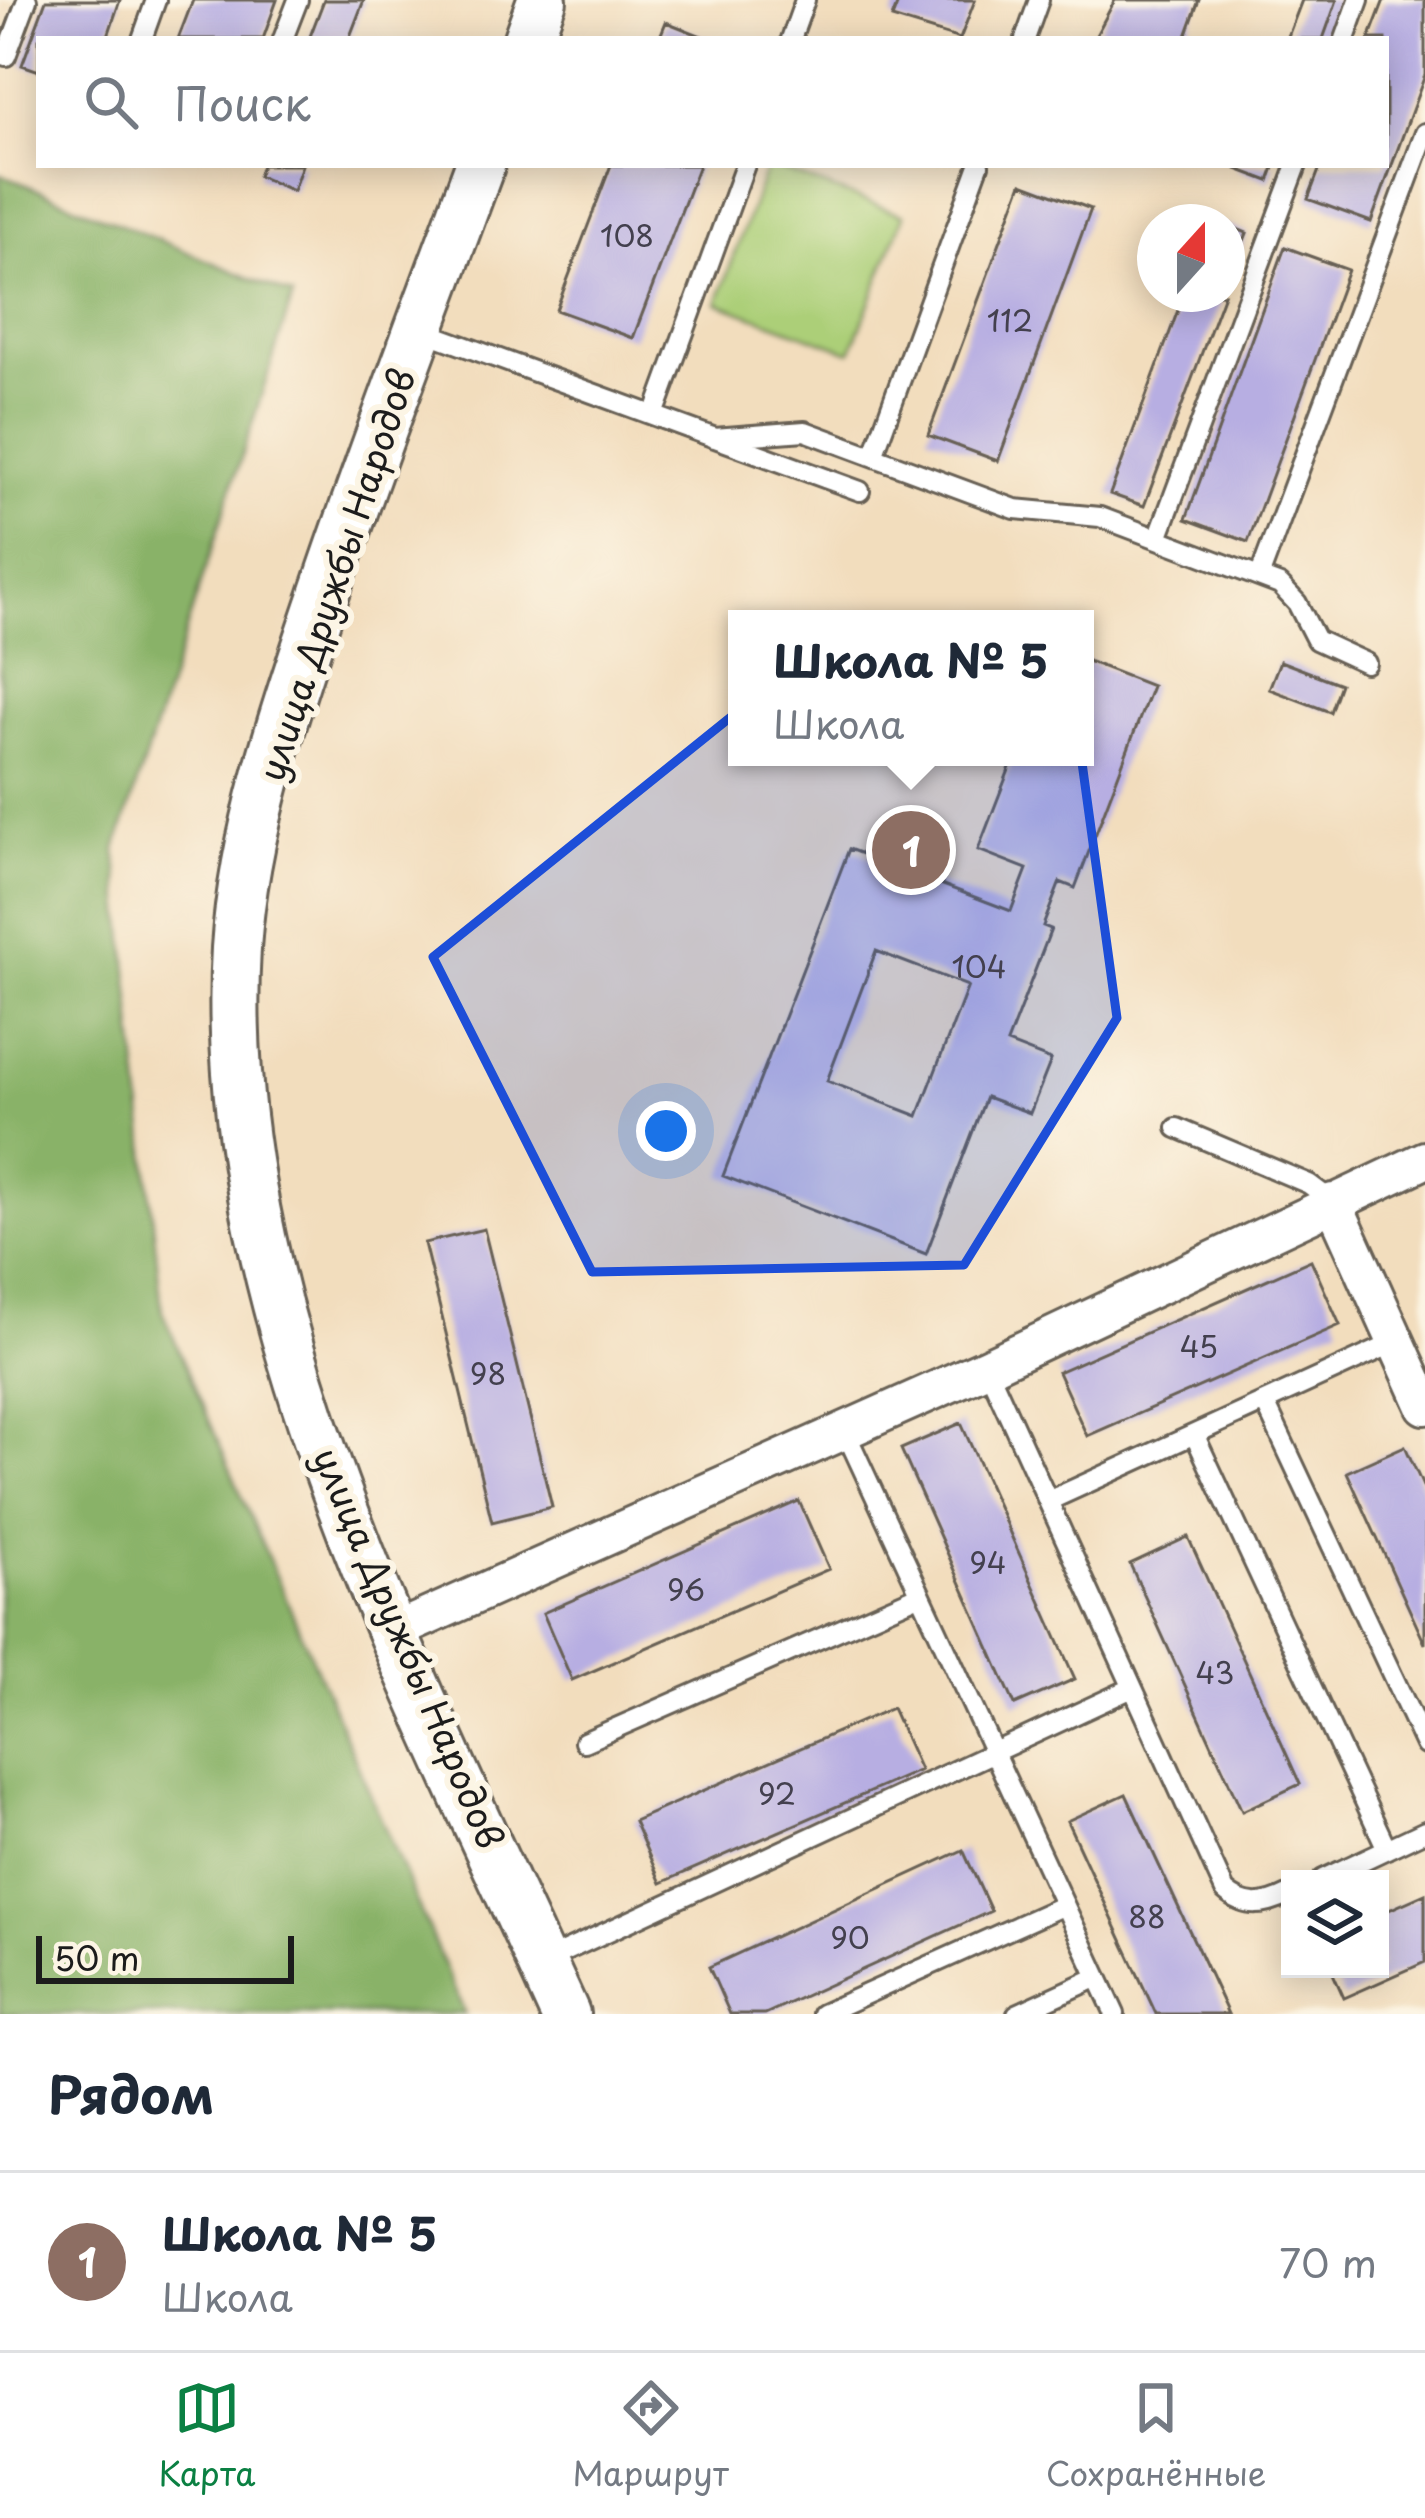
<!DOCTYPE html>
<html lang="ru">
<head>
<meta charset="utf-8">
<style>
  body { margin:0; font-family:"Playpen Sans",sans-serif; background:#f2f2f3; color:#1f2937 }
  .controls { position:absolute; right:36px; bottom:36px; display:grid; overflow:hidden; border-radius:0px; box-shadow:0 6px 30px #0003 }
  .controls button { width:108px; height:108px; display:grid; place-items:center; padding:0; border:0; border-bottom:3px solid #e0e1e3; background:#fff; color:#1f2937; font:60px sans-serif }
  .compass { position:absolute; left:1137px; top:204px; width:108px; height:108px; border-radius:50%; background:#fff; box-shadow:0 6px 30px #0003; rotate:21deg }
  .scale { position:absolute; left:36px; bottom:30px; width:258px; box-sizing:border-box; padding-left:12px; border:6px solid #1c1c1c; border-top:0; font-size:33px; line-height:42px; white-space:nowrap; color:#1c1c1c; -webkit-text-stroke:9px #fcf5e5; paint-order:stroke }
  .you { position:absolute; left:666px; top:1131px; width:42px; height:42px; margin:-30px; border:9px solid #fff; border-radius:50%; background:#1a73e8; box-shadow:0 0 0 18px #1a73e833 }
  .badge { display:grid; place-items:center; width:78px; height:78px; border-radius:50%; background:#0b8043; color:#fff; font-size:39px; font-weight:700 }
  .pin { position:absolute; translate:-50% -50%; border:6px solid #fff; box-shadow:0 3px 12px #0006 }
  .popup { position:absolute; left:728px; top:610px; width:366px; height:156px; box-sizing:border-box; display:grid; place-content:center; border-radius:0px; background:#fff; filter:drop-shadow(0 3px 9px #0005); font-size:39px; white-space:nowrap; color:#747a83 }
  .popup b { font-size:45px; color:#1f2937 }
  .popup::after { content:''; position:absolute; left:50%; top:100%; margin-left:-24px; border:24px solid transparent; border-top-color:#fff }
  .list { margin:0; padding:0; list-style:none }
  h2 { display:flex; justify-content:space-between; align-items:center; height:156px; margin:0; padding:0 48px; font-size:51px }
  h2 small { font-size:39px; font-weight:400; color:#747a83 }
  .list li { display:grid; grid-template-columns:78px 1fr auto; gap:36px; align-items:center; box-sizing:border-box; height:180px; padding:0 48px; border-top:3px solid #e0e1e3 }
  .list b { display:block; font-size:45px; white-space:nowrap }
  .list p { margin:0; font-size:39px; white-space:nowrap; color:#747a83 }
  .list em { font-size:39px; font-style:normal; color:#747a83 }
  .icon { flex:none; width:66px; height:66px; fill:none; stroke:currentColor; stroke-width:2; stroke-linecap:round; stroke-linejoin:round }
  .map { position:relative; flex:none; width:1425px; height:2014px; overflow:hidden }
  .search { position:absolute; background:#fff; box-shadow:0 6px 30px #0003; left:36px; right:36px; top:36px; height:132px; display:flex; align-items:center; gap:30px; box-sizing:border-box; padding:0 42px; border-radius:0px; color:#747a83; font-size:45px }
  .sheet { height:336px; background:#fff }
  nav { display:flex; justify-content:space-around; align-items:center; box-sizing:border-box; height:168px; border-top:3px solid #e0e1e3; background:#fff; font-size:33px; color:#747a83 }
  nav a { display:grid; justify-items:center; gap:6px }
  nav .on { color:#0b8043 }
  .map>svg:first-child { display:block }
  .green { fill:#accf78; stroke:#64764a; stroke-width:3 }
  .forest { fill:#89b268; stroke:#526742; stroke-width:3 }
  .building { fill:#b7aee2; fill-rule:evenodd }
  .lines { fill:none; stroke-linecap:round; stroke-linejoin:round }
  .service-casing { stroke:#676054; stroke-width:24 }
  .minor-casing { stroke:#676054; stroke-width:42 }
  .tertiary-casing { stroke:#676054; stroke-width:54 }
  .service { stroke:#fff; stroke-width:18 }
  .minor { stroke:#fff; stroke-width:36 }
  .tertiary { stroke:#fff; stroke-width:48 }
  .marked { fill:#1d4ed8; fill-opacity:0.2; stroke:#1d4ed8; stroke-width:9; stroke-linejoin:round }
  .labels { text-anchor:middle; stroke-width:12; stroke-linejoin:round; paint-order:stroke }
  .number-label { font-size:30px; fill:#43404e }
  .street-label { font-size:36px; fill:#1c1c1c; stroke:#fcf5e5 }
</style>
</head>
<body>
<div class="map">
<svg width="1425" height="2014" viewBox="0 0 1425 2014">
  <rect width="100%" height="100%" fill="#fcf5e5"/>
  <filter id="ink" filterUnits="userSpaceOnUse"><feTurbulence type="fractalNoise" baseFrequency=".00833" numOctaves="2"/><feDisplacementMap in="SourceGraphic" scale="24" xChannelSelector="R" yChannelSelector="G"/><feConvolveMatrix kernelMatrix="1 2 1 2 8 2 1 2 1" color-interpolation-filters="sRGB"/></filter>
  <filter id="wash" filterUnits="userSpaceOnUse"><feTurbulence type="fractalNoise" baseFrequency=".004" numOctaves="4" result="noise"/><feDisplacementMap in="SourceGraphic" scale="48" xChannelSelector="R" yChannelSelector="G"/><feGaussianBlur stdDeviation="2.7" result="paint"/><feColorMatrix in="noise" values="0 0 0 0 0 0 0 0 0 0 0 0 0 0 0 0 0 1.4 0 .05"/><feComposite in="paint" operator="in"/></filter>
  <g filter="url(#wash)">
    <rect width="100%" height="100%" fill="#f2ddbd"/>
    <path class="green" d="M767,165L904,215L851,352L717,303Z"/>
    <path class="forest" d="M0,174L293,296L116,849L162,1311L465,2014H0Z"/>
    <g id="blocks">
      <path class="building" d="M46,0H120L107,39H39V71L22,65Z
        M193,0H277L263,39H178Z
        M324,0H364L349,39H309Z
        M899,0H975L960,39L892,18Z
        M1115,0H1199L1185,39H1094Z
        M1302,0H1337L1323,39H1287Z
        M1384,0H1425V75L1371,222L1308,199L1321,165H1386V39H1369Z
        M666,22L709,39H659Z
        M262,165H302L293,191L258,176Z
        M611,165H699L633,338L556,310Z
        M1238,165H1275L1269,181L1237,169Z
        M1022,183L1091,209L998,461L928,435Z
        M1227,225L1247,233L1227,284Z
        M1285,247L1348,270L1248,542L1186,519Z
        M1184,294H1224L1144,506L1110,494Z
        M1085,660L1152,686L1075,888L1060,882L1043,926L1051,929L1007,1043L1051,1060L1030,1113L986,1097L926,1254L723,1176L849,849L1011,911L1027,869L978,850L1014,757H1085ZM876,951L968,986L918,1116L827,1081Z
        M1280,661L1340,684L1330,712L1269,689Z
        M484,1229L552,1507L492,1522L424,1243Z
        M1311,1260L1340,1325L1087,1436L1058,1372Z
        M961,1423L1075,1679L1015,1705L901,1449Z
        M1405,1446L1425,1491V1644L1347,1472Z
        M799,1501L829,1569L572,1680L543,1613Z
        M1188,1537L1300,1784L1242,1811L1130,1564Z
        M892,1708L920,1770L661,1883L634,1821Z
        M1126,1794L1228,2014H1156L1067,1821Z
        M963,1850L991,1911L765,2014H730L709,1967Z
        M1425,1894V1962L1344,1998L1331,1969H1380V1914Z"/>
    </g>
  </g>
  <g filter="url(#ink)">
    <use href="#blocks" fill-opacity="0" stroke="#676054" stroke-width="3"/>
    <g class="lines">
      <g class="service-casing">
        <path id="service" d="M142,39L156,0
          M283,39L298,0
          M791,39L805,0
          M1025,39L1039,0
          M1345,39L1359,0
          M6,56L27,0
          M423,331L860,491
          M654,415L745,165
          M714,438L805,431L1015,509L1100,517L1280,585L1297,603L1316,640L1366,663
          M873,456L979,165
          M1158,538L1297,165
          M1260,575L1425,133
          M1177,1128L1309,1184L1333,1202
          M987,1367L1048,1501L1396,1342
          M1265,1403L1425,1745
          M845,1431L1115,2014
          M1195,1436L1387,1849
          M1048,1501L1225,1891C1246,1910 1266,1906 1290,1894
          M584,1742L919,1595
          M1323,1879L1425,1831
          M542,1962L1130,1689
          M822,2014L1064,1905
          M1017,2014L1098,1977"/>
      </g>
      <g class="minor-casing">
        <path id="minor" d="M1333,1202L1425,1406
          M393,1632L987,1367L1425,1160"/>
      </g>
      <g class="tertiary-casing">
        <path id="tertiary" d="M528,39L542,0
          M480,165C427,309 372,452 323,598C285,710 244,830 236,948C214,1309 421,1694 565,2014"/>
      </g>
      <use href="#service" class="service"/>
      <use href="#minor" class="minor"/>
      <use href="#tertiary" class="tertiary"/>
    </g>
  </g>
  <path class="marked" d="M825,641L1066,646L1117,1018L964,1265L592,1272L433,957Z"/>
  <g class="labels">
    <g class="number-label">
      <text x="627" y="247">108</text>
      <text x="1010" y="332">112</text>
      <text x="979" y="978">104</text>
      <text x="1199" y="1358">45</text>
      <text x="488" y="1385">98</text>
      <text x="988" y="1574">94</text>
      <text x="686" y="1601">96</text>
      <text x="1215" y="1684">43</text>
      <text x="777" y="1805">92</text>
      <text x="1147" y="1928">88</text>
      <text x="850" y="1949">90</text>
    </g>
    <g class="street-label">
      <text transform="translate(337 575) rotate(-72)" y="13">улица Дружбы Народов</text>
      <text transform="translate(408 1648) rotate(67)" y="13">улица Дружбы Народов</text>
    </g>
  </g>
</svg>
<div class="controls">
<button><svg class="icon" aria-label="layers" viewBox="0 0 24 24"><path d="M12 4l9 5-9 5-9-5zM3 14l9 5 9-5"/></svg></button>
</div>
<svg class="compass" viewBox="-18 -18 36 36"><path d="M0-13l5 13h-10z" fill="#e53935"/><path d="M0 13l5-13h-10z" fill="#747a83"/></svg>
<div class="scale">50 m</div>
<div class="you"></div>
<div class="pin badge" style="left:911px;top:850px;background:#8d6e63">1</div>
<div class="popup"><b>Школа № 5</b>Школа</div>
<div class="search"><svg class="icon" aria-label="search" viewBox="0 0 24 24"><circle cx="10" cy="10" r="6"/><path d="M15 15l6 6"/></svg>Поиск</div>
</div>
<section class="sheet">
<h2>Рядом<small></small></h2>
<ul class="list">
<li><span class="badge" style="background:#8d6e63">1</span><div><b>Школа № 5</b><p>Школа</p></div><em>70 m</em></li>
</ul>
</section>
<nav>
<a class="on"><svg class="icon" aria-label="map" viewBox="0 0 24 24"><path d="M3 6l6-2 6 2 6-2v14l-6 2-6-2-6 2zM9 4v14M15 6v14"/></svg>Карта</a>
<a><svg class="icon" aria-label="directions" viewBox="0 0 24 24"><path d="M12 3l9 9-9 9-9-9zM9 14v-3h6M13 9l2 2-2 2"/></svg>Маршрут</a>
<a><svg class="icon" aria-label="saved" viewBox="0 0 24 24"><path d="M7 4h10v16l-5-4-5 4z"/></svg>Сохранённые</a>
</nav>
</body>
</html>
